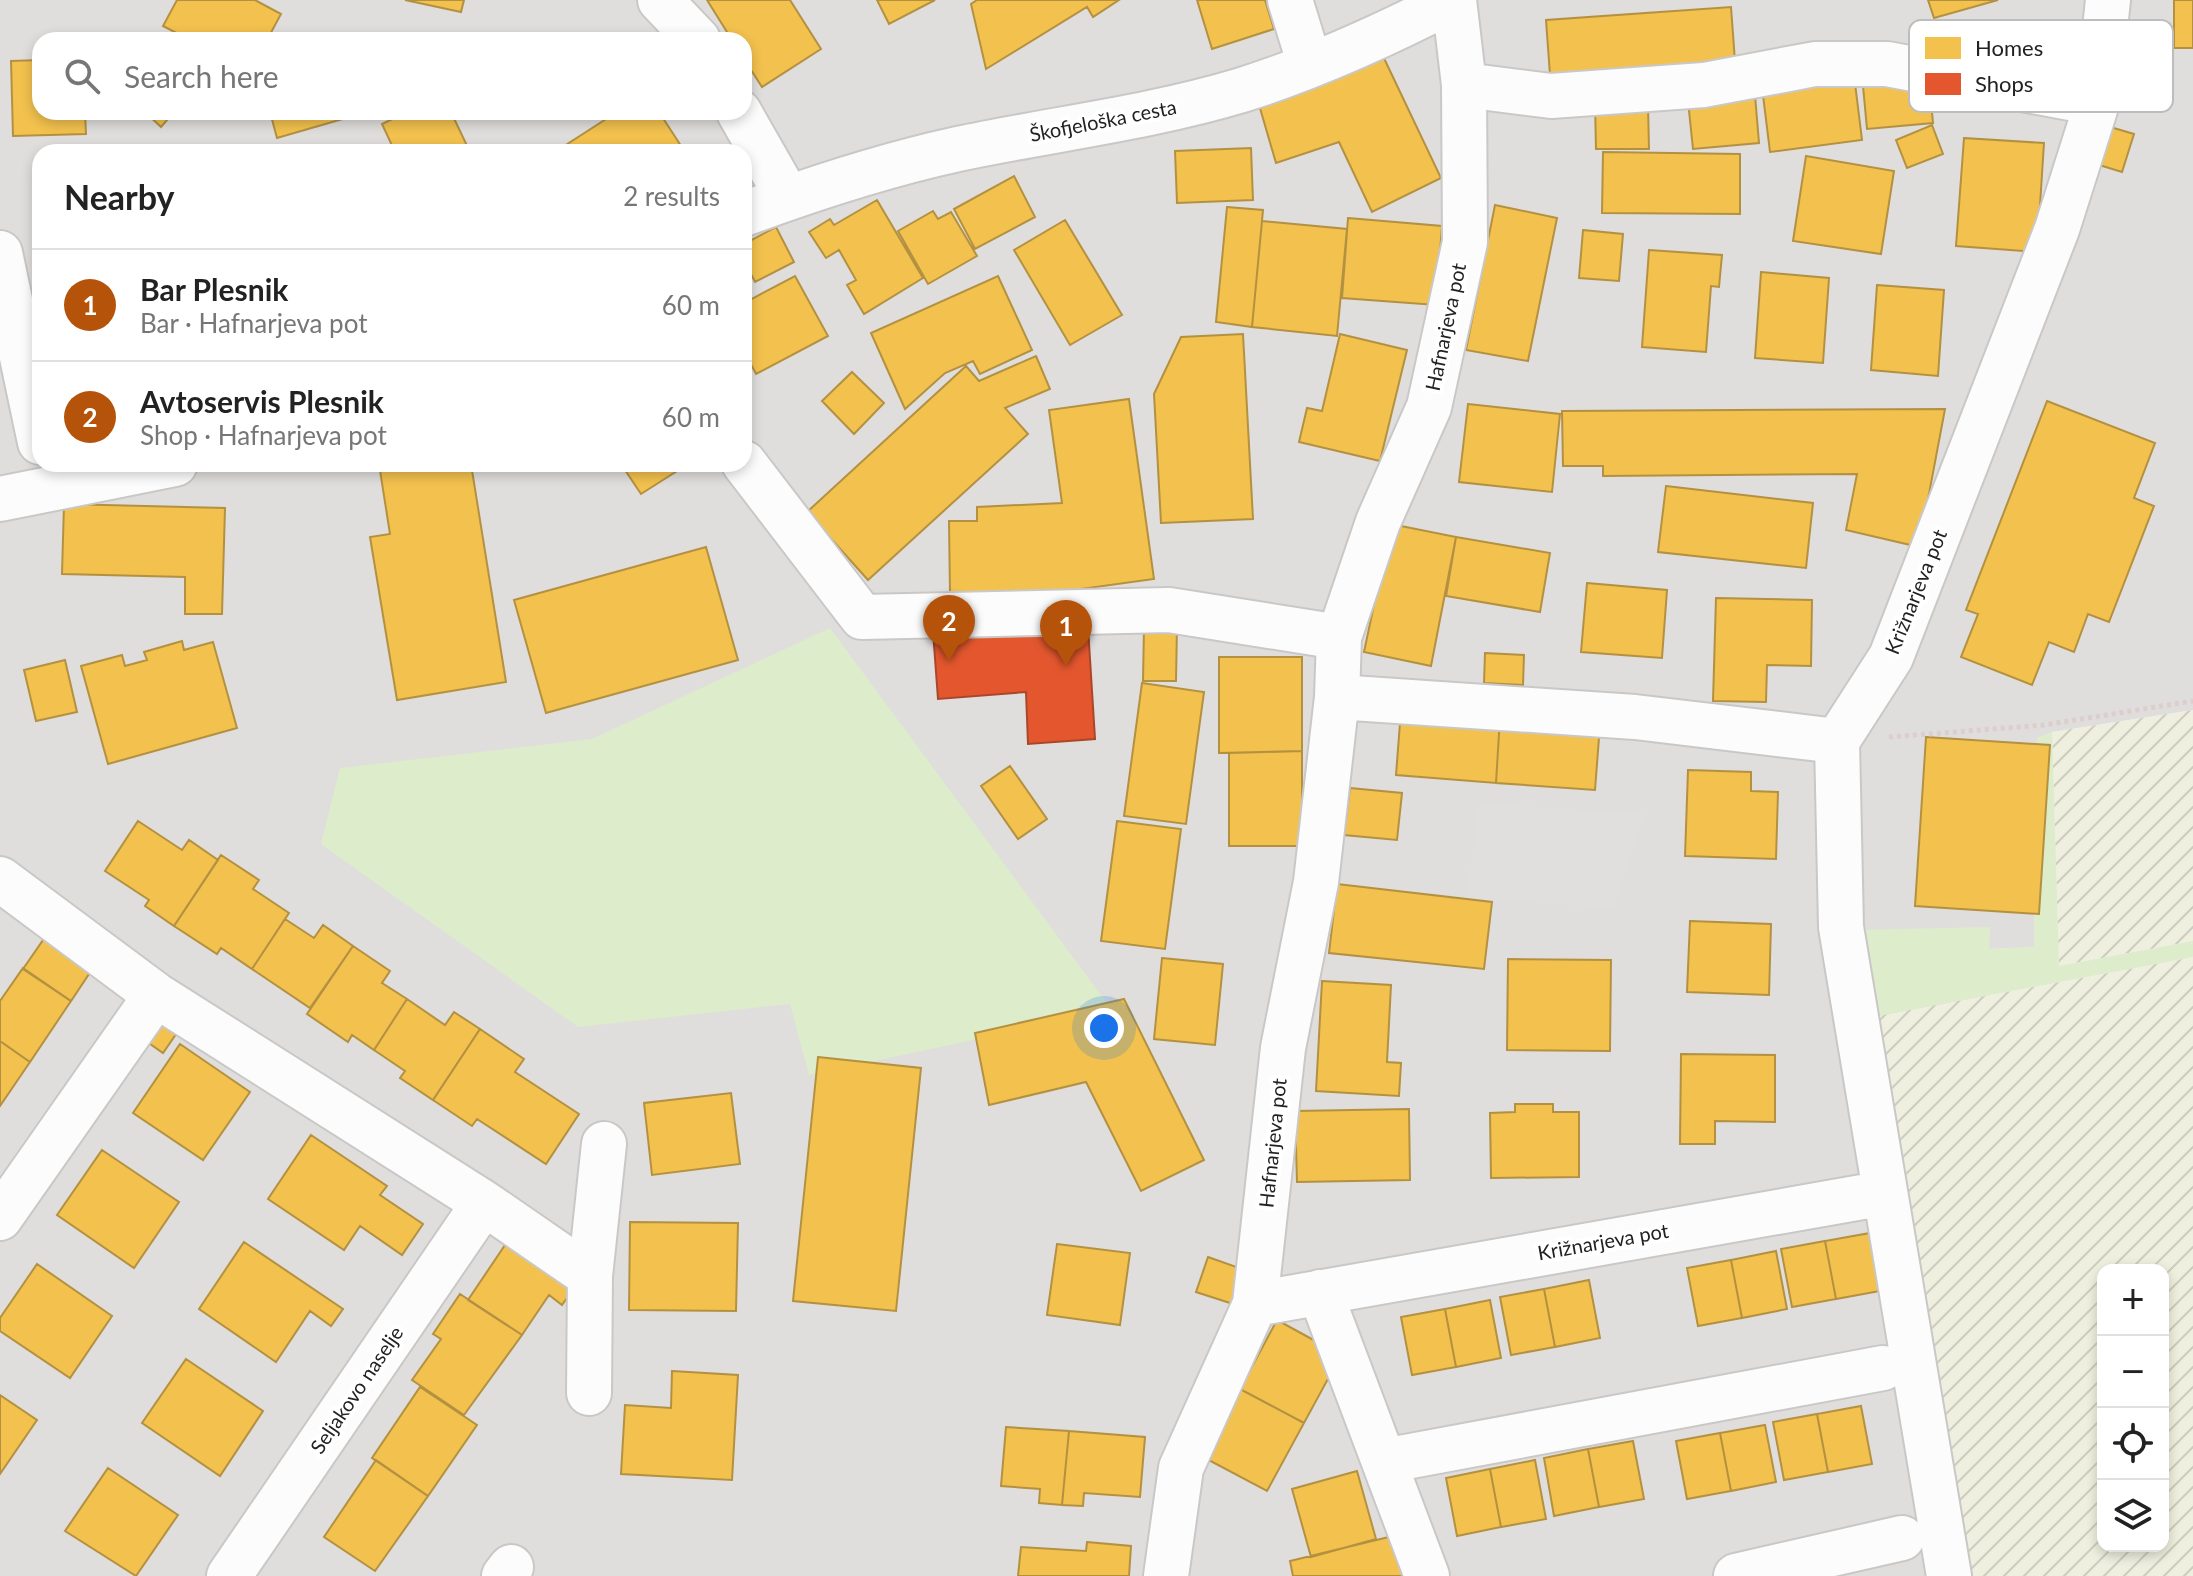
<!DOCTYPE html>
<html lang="en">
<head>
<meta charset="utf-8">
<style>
  body { margin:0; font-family:Lato,sans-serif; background:#f6f6f6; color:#222 }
  .controls { position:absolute; right:24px; bottom:24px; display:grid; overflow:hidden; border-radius:16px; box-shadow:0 4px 12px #0003 }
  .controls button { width:72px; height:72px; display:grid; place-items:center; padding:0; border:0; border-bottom:2px solid #e0e0e0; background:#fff; color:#222; font:40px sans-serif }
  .you { position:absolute; left:1104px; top:1028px; width:28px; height:28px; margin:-20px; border:6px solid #fff; border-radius:50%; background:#1a73e8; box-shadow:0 0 0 12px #1a73e833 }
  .badge { display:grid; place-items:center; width:52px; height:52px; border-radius:50%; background:#b45309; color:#fff; font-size:26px; font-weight:700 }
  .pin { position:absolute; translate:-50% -66px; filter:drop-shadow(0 2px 4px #0008) }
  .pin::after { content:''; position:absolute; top:42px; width:28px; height:24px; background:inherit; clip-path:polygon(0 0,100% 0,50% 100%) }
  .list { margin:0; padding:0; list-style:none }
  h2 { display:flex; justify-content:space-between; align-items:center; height:104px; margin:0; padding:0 32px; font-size:34px }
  h2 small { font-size:26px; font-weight:400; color:#767676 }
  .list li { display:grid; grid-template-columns:52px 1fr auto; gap:24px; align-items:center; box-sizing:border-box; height:112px; padding:0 32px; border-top:2px solid #e0e0e0 }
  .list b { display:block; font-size:30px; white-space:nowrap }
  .list p { margin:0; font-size:26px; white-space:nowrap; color:#767676 }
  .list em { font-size:26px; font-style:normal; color:#767676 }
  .icon { flex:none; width:44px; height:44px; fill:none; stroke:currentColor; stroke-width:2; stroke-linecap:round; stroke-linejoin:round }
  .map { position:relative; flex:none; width:2193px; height:1576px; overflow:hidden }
  .search { position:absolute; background:#fff; box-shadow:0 4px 12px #0003; left:32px; top:32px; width:720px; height:88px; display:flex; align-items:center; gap:20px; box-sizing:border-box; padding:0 28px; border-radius:24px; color:#767676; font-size:30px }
  .panel { position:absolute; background:#fff; box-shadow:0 4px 12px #0003; left:32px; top:144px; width:720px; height:328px; border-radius:24px }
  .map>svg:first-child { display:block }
  .residential { fill:#dfdedc; fill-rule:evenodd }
  .farmland { fill:url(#farmland-furrows); fill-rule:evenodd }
  .grass { fill:#ddeccb }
  .parking { fill:#e0dfde }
  .homes { fill:#f2c14e; stroke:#b49141; stroke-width:2 }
  .shops { fill:#e4572e; stroke:#aa472a; stroke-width:2 }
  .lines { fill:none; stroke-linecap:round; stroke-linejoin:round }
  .minor-casing { stroke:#c9c8c7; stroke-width:48 }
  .path { stroke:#dccecd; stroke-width:5; stroke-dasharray:4 4; stroke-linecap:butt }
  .minor { stroke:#fdfcfc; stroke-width:44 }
  .labels { text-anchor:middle; stroke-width:8; stroke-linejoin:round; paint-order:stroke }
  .street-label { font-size:20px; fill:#222; stroke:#fff }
  .key { fill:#fff; stroke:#bdbdbd; stroke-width:2 }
  .key-label { font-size:22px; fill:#222 }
</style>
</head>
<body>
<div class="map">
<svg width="2193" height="1576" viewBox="0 0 2193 1576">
  <defs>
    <pattern id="farmland-furrows" width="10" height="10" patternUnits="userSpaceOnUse" patternTransform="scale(2)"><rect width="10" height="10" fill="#efefdf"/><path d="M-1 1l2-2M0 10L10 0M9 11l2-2" fill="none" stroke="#cdcdbf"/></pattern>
  </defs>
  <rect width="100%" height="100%" fill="#f0eeeb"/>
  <path class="residential" d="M0,0H2193V710L2052,732L2037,738L2034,947L1989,949V927L1963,1576H0ZM40,40H744V112H40ZM40,152H744V464H40Z"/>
  <path class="farmland" d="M2193,710V941L2059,966L2052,732Z
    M2193,957V1576H1963L1867,1018ZM2103,1270H2163V1546H2103Z"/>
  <path class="grass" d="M830,628L1112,1010L809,1075L790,1004L578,1027L321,844L340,768L592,739Z
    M2052,732L2059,966L2193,941V957L1867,1018L1851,930L1990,927L1989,949L2034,947L2037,738Z"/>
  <path class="parking" d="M1479,804L1644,813L1613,907L1467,899Z"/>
  <path class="homes" d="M177,0H255L281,14L267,40H190L163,26Z
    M405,0H464L461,12Z
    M707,0H790L821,49L762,87L744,59V40H732Z
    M877,0H935L889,24Z
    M977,0H1119L1093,17L1087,7L986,69L971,4Z
    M1197,0H1265L1274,29L1212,49Z
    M1928,0H1998L1934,18Z
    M2174,0H2193V48H2174Z
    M1731,7L1736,75L1551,89L1546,20Z
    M1382,54L1441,178L1372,212L1339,142L1276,163L1257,98Z
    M40,60V112H85L86,134L13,136L11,61Z
    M1854,75L1862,140L1770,152L1762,87Z
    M1929,80L1933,123L1867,129L1863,86Z
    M1755,95L1759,143L1693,149L1688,101Z
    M1595,104H1648L1649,149H1596Z
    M145,112H174L161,127Z
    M270,112H352L353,116L277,138Z
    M407,112H451L470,152H395L382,124Z
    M617,112H659L685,152H555Z
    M1932,125L1943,154L1907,168L1896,140Z
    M2107,126L2134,134L2122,172L2096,164Z
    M1964,138L2044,143L2037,252L1956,246Z
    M1251,148L1253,200L1177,203L1175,151Z
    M1603,152L1740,154V214L1602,213Z
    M1806,156L1894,171L1881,254L1793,241Z
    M1014,176L1035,217L975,249L954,209Z
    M877,200L923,278L864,314L847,285L856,280L839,250L826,258L809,232L830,219L834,225Z
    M1495,205L1557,218L1528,361L1466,350Z
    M1227,207L1263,210L1252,327L1216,322Z
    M933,211L938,219L951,212L977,256L928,284L898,231Z
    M1348,218L1442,226L1436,305L1342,298Z
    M1065,220L1122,315L1070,345L1014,250Z
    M1262,221L1347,229L1337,336L1252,327Z
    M776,227L794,262L755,282L744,260V244Z
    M1583,230L1623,234L1619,281L1579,278Z
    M1649,250L1722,255L1719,287L1711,286L1706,352L1642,347Z
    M1761,272L1829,278L1823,363L1755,358Z
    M795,276L828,336L756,374L744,351V303Z
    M998,276L1032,350L980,374L973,361L945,373L905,409L871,333Z
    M1877,285L1944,290L1938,376L1871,370Z
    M1243,334L1253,519L1161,523L1154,394L1181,337Z
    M1340,334L1407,350L1380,461L1299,442L1307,408L1322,411Z
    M1036,356L1050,389L1005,408L1028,434L868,580L807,512L966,366L979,381Z
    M852,372L884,403L854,434L822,401Z
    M1129,399L1154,579L1074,590L950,593L949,521H977V507L1062,503L1049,410Z
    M2047,401L2155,443L2134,498L2154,506L2109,622L2088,614L2074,652L2049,642L2032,685L1961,657L1978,614L1966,610Z
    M1468,404L1560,414L1552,492L1459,482Z
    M1945,409L1919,547L1846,530L1857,474L1603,476V466H1563L1562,411Z
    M379,464H471L506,682L397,700L370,537L390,534Z
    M621,464H688L641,494Z
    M1666,486L1813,503L1806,568L1658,552Z
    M64,504L225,508L222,614H185V577L62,574Z
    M1391,524L1456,537L1431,666L1364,652Z
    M1456,537L1550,553L1540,612L1446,596Z
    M706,547L738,660L546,713L514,600Z
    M1587,583L1667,590L1662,658L1581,652Z
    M1716,598L1812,600L1811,666L1767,665L1766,702L1713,701Z
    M1144,626H1177L1176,681H1143Z
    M182,641L184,650L213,642L237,728L108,764L81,666L122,655L125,666L147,660L144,652Z
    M1485,653L1524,655L1523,685L1484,683Z
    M1219,657H1302V751L1219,753Z
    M65,660L77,712L36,721L24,670Z
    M1142,683L1204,692L1186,824L1124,816Z
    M1401,710L1500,717L1496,783L1396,775Z
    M1500,717L1600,725L1595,790L1496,783Z
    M1926,737L2050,745L2039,914L1915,906Z
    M1302,751V846H1229V753Z
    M1010,766L1047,819L1018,839L981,786Z
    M1688,770L1751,772V791L1778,792L1776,859L1685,856Z
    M1350,788L1402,793L1397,840L1344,835Z
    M138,821L182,850L189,840L218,860L174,926L145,906L149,900L105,871Z
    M1117,821L1181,829L1165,949L1101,941Z
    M221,855L259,880L253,889L289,913L252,969L221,948L217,954L174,926Z
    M1337,884L1492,902L1484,969L1329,953Z
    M285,919L314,938L323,925L353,946L310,1008L252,969Z
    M1690,921L1771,924L1769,995L1687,992Z
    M50,930L97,962L71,1001L23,969Z
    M353,946L390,971L382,983L407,999L374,1050L352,1035L348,1042L307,1014Z
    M1162,958L1223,964L1215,1045L1154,1039Z
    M1508,959L1611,960L1610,1051L1507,1050Z
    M23,968L71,1001L30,1062L0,1041V1001Z
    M1322,981L1391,985L1387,1062L1401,1063L1399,1096L1316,1091Z
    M407,999L445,1025L454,1012L480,1029L433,1100L400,1078L405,1071L374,1050Z
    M1124,999L1204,1160L1141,1191L1086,1082L989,1105L975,1033Z
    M155,1005L183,1024L163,1053L136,1034Z
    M480,1029L524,1059L515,1072L579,1114L546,1164L477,1119L472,1126L433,1100Z
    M0,1041L30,1062L0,1106Z
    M180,1044L250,1092L203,1160L133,1113Z
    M1681,1054L1775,1055V1122L1715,1121V1144H1680Z
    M818,1057L921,1068L896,1311L793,1301Z
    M731,1093L740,1164L652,1175L644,1103Z
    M1515,1104H1553V1112H1579V1177L1491,1178L1490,1113L1515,1112Z
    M1409,1109L1410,1180L1297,1182L1295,1111Z
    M311,1135L387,1186L380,1195L423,1224L402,1255L360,1226L344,1250L268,1199Z
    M102,1150L179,1202L134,1268L57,1215Z
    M630,1222L738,1223L736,1311L629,1310Z
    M1870,1233L1880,1291L1836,1299L1825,1241Z
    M511,1236L578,1282L562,1305L549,1295L522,1335L468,1300Z
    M1825,1241L1836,1299L1792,1307L1781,1249Z
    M244,1242L343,1309L331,1326L310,1311L276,1362L199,1309Z
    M1057,1244L1130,1253L1120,1325L1047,1315Z
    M1776,1251L1787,1309L1742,1318L1731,1260Z
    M1208,1257L1245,1270L1233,1304L1196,1292Z
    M1731,1260L1742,1318L1698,1326L1687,1268Z
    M37,1264L112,1316L70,1378L0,1331V1318Z
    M1589,1280L1600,1338L1555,1347L1544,1289Z
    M1544,1289L1555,1347L1511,1355L1500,1297Z
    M460,1294L522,1335L464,1415L412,1380L441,1339L433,1334Z
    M1490,1300L1501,1358L1456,1367L1445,1309Z
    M1445,1309L1456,1367L1412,1375L1401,1317Z
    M1277,1320L1341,1355L1304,1423L1240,1389Z
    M186,1359L263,1411L220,1476L142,1423Z
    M672,1371L738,1375L732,1480L621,1474L625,1405L671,1408Z
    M420,1387L477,1425L428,1496L372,1458Z
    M1240,1389L1304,1423L1267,1491L1203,1457Z
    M0,1395L37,1420L0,1474Z
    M1861,1406L1872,1464L1828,1472L1817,1414Z
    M1817,1414L1828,1472L1784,1480L1773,1422Z
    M1765,1425L1776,1482L1731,1491L1720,1433Z
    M1006,1427L1069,1431L1062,1505L1039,1503L1040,1489L1001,1486Z
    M1069,1431L1145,1437L1140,1497L1084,1493L1083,1506L1062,1505Z
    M1720,1433L1731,1491L1687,1499L1676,1441Z
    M1633,1441L1644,1499L1599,1507L1588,1449Z
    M1588,1449L1599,1507L1554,1516L1544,1458Z
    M376,1460L428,1496L375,1571L324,1537Z
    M1535,1460L1546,1519L1501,1527L1490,1469Z
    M108,1468L178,1515L136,1576L65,1531Z
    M1490,1469L1501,1527L1457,1536L1446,1478Z
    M1357,1471L1376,1539L1311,1557L1292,1489Z
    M1397,1535L1407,1576H1293L1290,1561Z
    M1087,1542L1131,1546L1129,1576H1018L1021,1547L1086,1551Z"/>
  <path class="shops" d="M1088,627L1095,739L1028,744L1026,692L938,699L933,631Z"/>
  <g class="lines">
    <g class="minor-casing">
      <path id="minor" d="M660,0L698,40
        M1290,0L1310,65
        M1464,85L1551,96L1704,85L1815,64H1887L2097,103
        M739,112L788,198
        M744,214C814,188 885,165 958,149C1053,129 1149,118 1242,90C1315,67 1385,35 1453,0
        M0,253L40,442
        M744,463L862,617L1169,610L1339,637
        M0,499L175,464
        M1337,697L1635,717L1837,741
        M0,879L156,995L484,1203L229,1576
        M484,1203L590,1276L604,1144
        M0,1218L156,995
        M1320,1292L1427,1576
        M1255,1304L1885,1193
        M589,1393L590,1276
        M1384,1461L1883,1368
        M504,1576L511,1567
        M1166,1576L1181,1468L1255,1304L1283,1048L1316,882L1337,697L1339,637L1378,522L1429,407L1465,242L1464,85L1454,0
        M1736,1576L1902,1538
        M1949,1576L1841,927L1837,741L1891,657L2057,229L2097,103L2108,0"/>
    </g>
    <path class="path" d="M1889,737L2044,725L2193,701"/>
    <use href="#minor" class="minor"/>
  </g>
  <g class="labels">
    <g class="street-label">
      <text transform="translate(1103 121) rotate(-11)" y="7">Škofjeloška cesta</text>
      <text transform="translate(1446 327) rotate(-78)" y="7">Hafnarjeva pot</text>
      <text transform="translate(1916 592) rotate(-68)" y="7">Križnarjeva pot</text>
      <text transform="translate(1273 1143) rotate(-84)" y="7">Hafnarjeva pot</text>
      <text transform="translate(1603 1242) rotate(-10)" y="7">Križnarjeva pot</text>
      <text transform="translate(357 1390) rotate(-56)" y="7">Seljakovo naselje</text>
    </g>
  </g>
  <rect x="1909" y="20" width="264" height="92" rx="12" class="key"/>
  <rect x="1925" y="37" width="36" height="22" fill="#f2c14e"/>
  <rect x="1925" y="73" width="36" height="22" fill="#e4572e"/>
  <g class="key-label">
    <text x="1975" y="56">Homes</text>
    <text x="1975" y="92">Shops</text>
  </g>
</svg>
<div class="controls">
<button>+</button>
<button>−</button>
<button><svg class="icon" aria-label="locate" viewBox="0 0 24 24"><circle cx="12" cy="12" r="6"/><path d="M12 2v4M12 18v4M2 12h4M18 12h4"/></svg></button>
<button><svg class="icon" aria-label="layers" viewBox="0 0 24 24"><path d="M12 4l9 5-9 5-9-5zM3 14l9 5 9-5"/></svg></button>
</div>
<div class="you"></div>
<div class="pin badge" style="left:1066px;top:666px">1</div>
<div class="pin badge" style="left:949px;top:661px">2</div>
<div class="search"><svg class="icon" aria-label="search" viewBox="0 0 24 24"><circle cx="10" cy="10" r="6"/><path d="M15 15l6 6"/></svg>Search here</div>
<section class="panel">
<h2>Nearby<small>2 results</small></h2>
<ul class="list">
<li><span class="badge">1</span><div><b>Bar Plesnik</b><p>Bar · Hafnarjeva pot</p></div><em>60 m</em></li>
<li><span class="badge">2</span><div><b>Avtoservis Plesnik</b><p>Shop · Hafnarjeva pot</p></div><em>60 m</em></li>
</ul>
</section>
</div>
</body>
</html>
